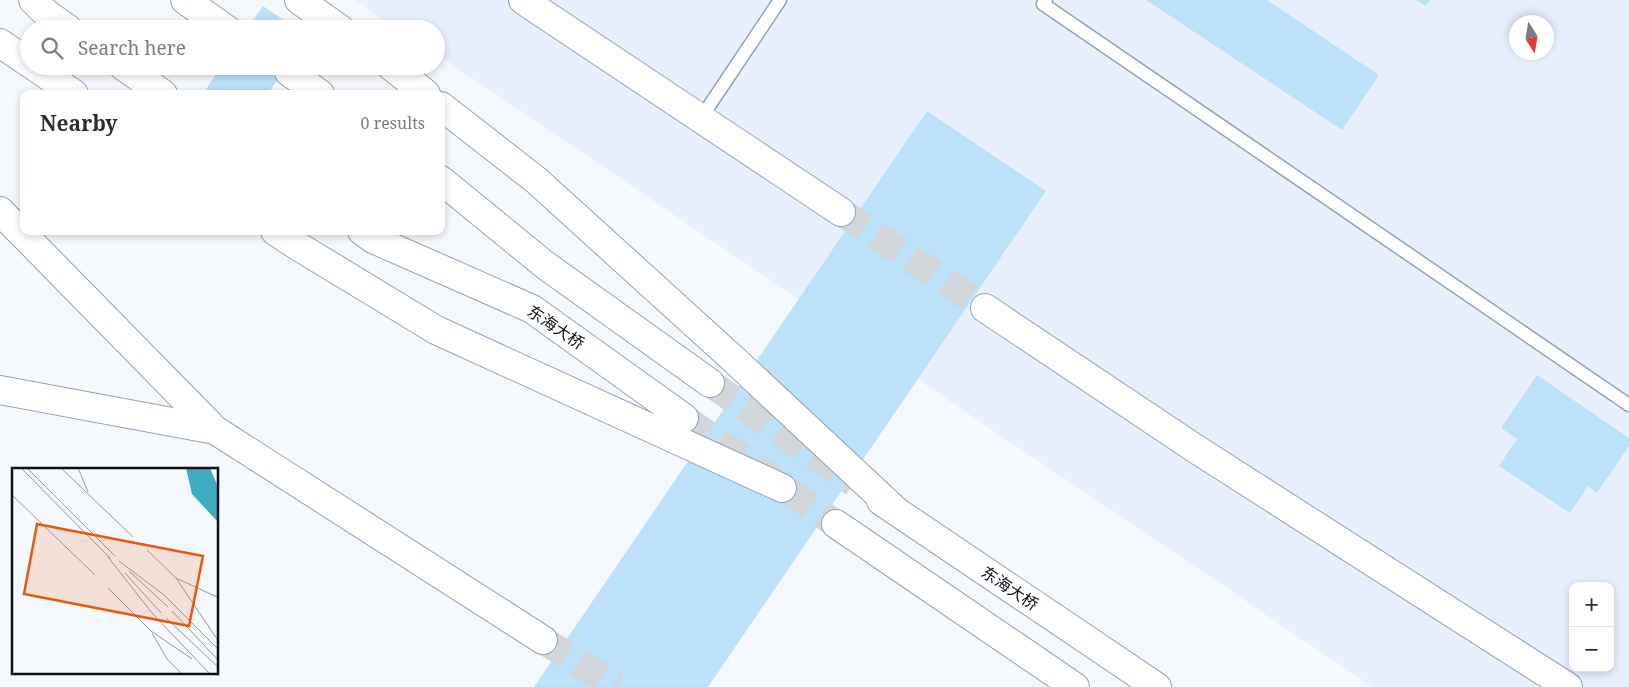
<!DOCTYPE html>
<html lang="en">
<head>
<meta charset="utf-8">
<style>
  body { margin:0; font-family:"Noto Serif","Noto Sans SC",serif; background:#f7f7f7; color:#2b2b33 }
  .controls { position:absolute; right:15px; bottom:15px; display:grid; overflow:hidden; border-radius:10px; box-shadow:0 2px 8px #0003 }
  .controls button { width:45px; height:45px; display:grid; place-items:center; padding:0; border:0; border-bottom:1px solid #e1e1e2; background:#fff; color:#2b2b33; font:25px sans-serif }
  .compass { position:absolute; left:1509px; top:15px; width:45px; height:45px; border-radius:50%; background:#fff; box-shadow:0 2px 8px #0003; rotate:169deg }
  .list { margin:0; padding:0; list-style:none }
  h2 { display:flex; justify-content:space-between; align-items:center; height:65px; margin:0; padding:0 20px; font-size:21px }
  h2 small { font-size:16px; font-weight:400; color:#7c7c81 }
  .icon { flex:none; width:28px; height:28px; fill:none; stroke:currentColor; stroke-width:2; stroke-linecap:round; stroke-linejoin:round }
  .map { position:relative; flex:none; width:1629px; height:687px; overflow:hidden }
  .search { position:absolute; background:#fff; box-shadow:0 2px 8px #0003; left:20px; top:20px; width:425px; height:55px; display:flex; align-items:center; gap:12px; box-sizing:border-box; padding:0 18px; border-radius:28px; color:#7c7c81; font-size:19px }
  .panel { position:absolute; background:#fff; box-shadow:0 2px 8px #0003; left:20px; top:90px; width:425px; height:145px; border-radius:10px }
  .map>svg:first-child { display:block }
  .built { fill:#e9f0fd; fill-rule:evenodd }
  .building { fill:#bce1f9 }
  .lines { fill:none; stroke-linecap:round; stroke-linejoin:round }
  .highway-tunnel { stroke:#d2d5da; stroke-width:28; stroke-dasharray:28 14; stroke-linecap:butt }
  .lane-casing { stroke:#96a2bb; stroke-width:15 }
  .highway-casing { stroke:#96a2bb; stroke-width:30 }
  .lane { stroke:#fff; stroke-width:12 }
  .highway { stroke:#fff; stroke-width:28 }
  .labels { text-anchor:middle; stroke-width:4.5; stroke-linejoin:round; paint-order:stroke }
  .street-label { font-size:16px; fill:#0b0f17; stroke:#fff }
  .inset-road { fill:none; stroke:#979ba1; stroke-width:1 }
  .view { fill:#e8590c; fill-opacity:0.15; stroke:#e8590c; stroke-width:2.5 }
  .inset-edge { fill:none; stroke:#0b0f17; stroke-width:2.5 }
</style>
</head>
<body>
<div class="map">
<svg width="1629" height="687" viewBox="0 0 1629 687">
  <rect width="100%" height="100%" fill="#f5f8fd"/>
  <path class="built" d="M356,0H1629V687H1373L436,54V29H398ZM1516,22H1546V52H1516ZM1573,586H1610V668H1573Z"/>
  <path class="building" d="M1146,0H1267L1379,75L1342,130Z
    M1416,0H1430L1426,6Z
    M263,6L297,29H247Z
    M221,66H286L268,94H203Z
    M927,111L1046,191L708,687H534Z
    M1537,375L1629,438V446L1597,493L1588,486L1570,513L1499,466L1517,439L1501,428Z"/>
  <g class="lines">
    <path class="highway-tunnel" d="M841,212L985,308
      M710,383L854,483
      M684,418L836,524
      M543,640L616,687"/>
    <g class="lane-casing">
      <path id="lane" d="M1046,0L1043,4L1629,405
        M701,118L780,0"/>
    </g>
    <g class="highway-casing">
      <path id="highway" d="M33,0L47,14L68,29
        M185,0L226,29
        M299,0L340,29
        M523,0L841,212
        M0,43L29,63
        M34,66L74,94
        M123,66L163,94
        M391,66L426,94
        M289,72L320,94
        M441,106L536,180L730,356L895,510
        M441,180L545,265L710,383
        M0,211L215,430L543,640
        M275,231L296,245L436,330L782,488
        M362,231L373,239L532,309L684,418
        M985,308L1196,449L1568,687
        M0,390L215,430
        M881,501L1157,687
        M836,524L1075,687"/>
    </g>
    <use href="#lane" class="lane"/>
    <use href="#highway" class="highway"/>
  </g>
  <g class="labels">
    <g class="street-label">
      <text transform="translate(556 327) rotate(34)" y="6">东海大桥</text>
      <text transform="translate(1010 588) rotate(34)" y="6">东海大桥</text>
    </g>
  </g>
  <g transform="translate(12 468)">
    <rect width="206" height="206" fill="#f5f8fd"/>
    <path d="M174,0H198L206,19V54L180,26Z" fill="#3dadbf"/>
    <path class="inset-road" d="M9,0L98,90M15,0L103,88M49,0L121,69M66,0L76,24M0,27L83,107M135,82L164,110L207,174M96,89L140,145L198,206M107,93L152,127L207,182M117,103L156,139M113,105L149,145M164,110L207,130M96,120L139,163L180,191M160,143L207,193M154,150L207,200M140,165L155,191L170,206"/>
    <path class="view" d="M25,56L191,88L177,158L12,126Z"/>
    <rect width="206" height="206" class="inset-edge"/>
  </g>
</svg>
<div class="controls">
<button>+</button>
<button>−</button>
</div>
<svg class="compass" viewBox="-18 -18 36 36"><path d="M0-13l5 13h-10z" fill="#e53935"/><path d="M0 13l5-13h-10z" fill="#7c7c81"/></svg>
<div class="search"><svg class="icon" aria-label="search" viewBox="0 0 24 24"><circle cx="10" cy="10" r="6"/><path d="M15 15l6 6"/></svg>Search here</div>
<section class="panel">
<h2>Nearby<small>0 results</small></h2>
<ul class="list">
</ul>
</section>
</div>
</body>
</html>
